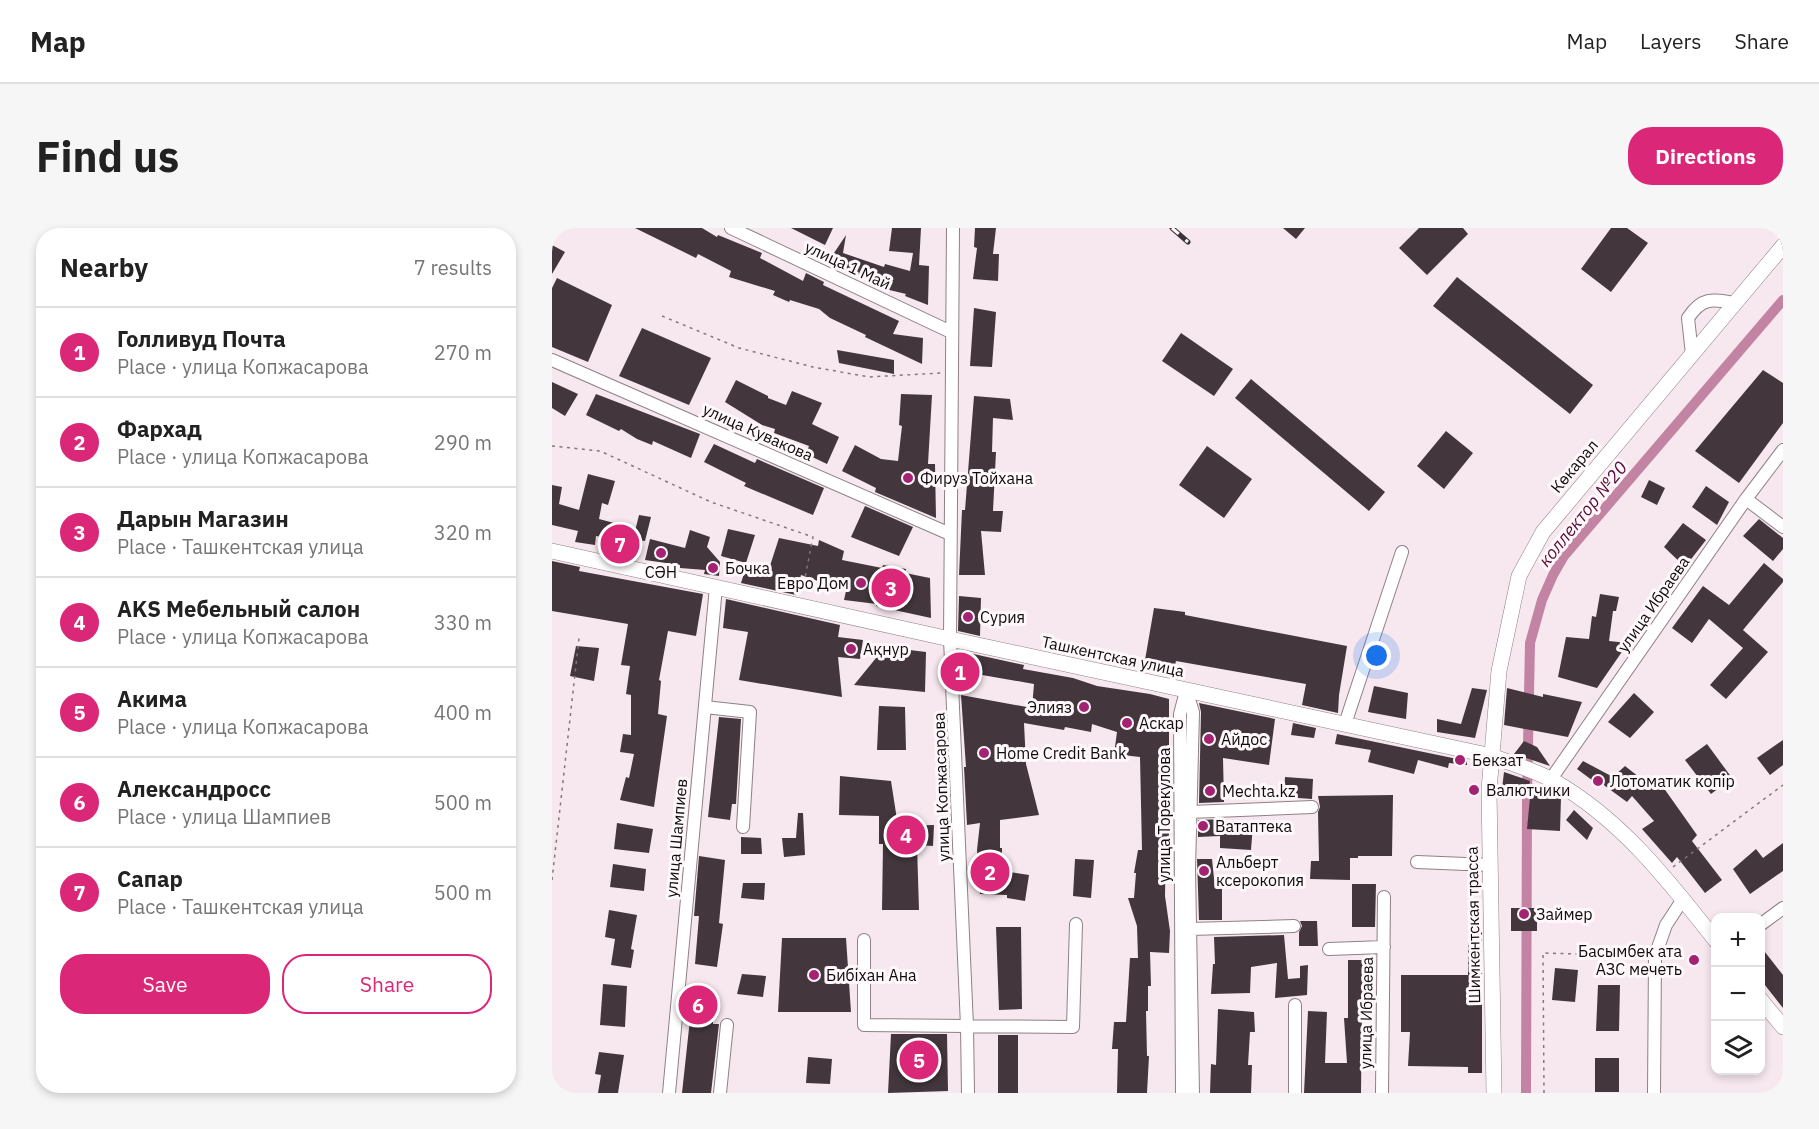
<!DOCTYPE html>
<html lang="en">
<head>
<meta charset="utf-8">
<style>
  body { margin:0; font-family:"IBM Plex Sans",sans-serif; background:#f6f6f6; color:#222 }
  .controls { position:absolute; right:18px; bottom:18px; display:grid; overflow:hidden; border-radius:12px; box-shadow:0 3px 9px #0003 }
  .controls button { width:54px; height:54px; display:grid; place-items:center; padding:0; border:0; border-bottom:2px solid #e0e0e0; background:#fff; color:#222; font:30px sans-serif }
  .you { position:absolute; left:825px; top:428px; width:21px; height:21px; margin:-15px; border:4px solid #fff; border-radius:50%; background:#1a73e8; box-shadow:0 0 0 9px #1a73e833 }
  .badge { display:grid; place-items:center; width:39px; height:39px; border-radius:50%; background:#db2777; color:#fff; font-size:20px; font-weight:700 }
  .pin { position:absolute; translate:-50% -50%; border:3px solid #fff; box-shadow:0 2px 6px #0006 }
  .list { margin:0; padding:0; list-style:none }
  h2 { display:flex; justify-content:space-between; align-items:center; height:78px; margin:0; padding:0 24px; font-size:26px }
  h2 small { font-size:20px; font-weight:400; color:#767676 }
  .list li { display:grid; grid-template-columns:39px 1fr auto; gap:18px; align-items:center; box-sizing:border-box; height:90px; padding:0 24px; border-top:2px solid #e0e0e0 }
  .list b { display:block; font-size:22px; white-space:nowrap }
  .list p { margin:0; font-size:20px; white-space:nowrap; color:#767676 }
  .list em { font-size:20px; font-style:normal; color:#767676 }
  .actions { display:flex; gap:12px; padding:18px 24px }
  .actions a { flex:1; padding:14px 0; border:2px solid #db2777; border-radius:24px; text-align:center; font-size:21px; color:#db2777 }
  .actions .main { background:#db2777; color:#fff }
  .icon { flex:none; width:33px; height:33px; fill:none; stroke:currentColor; stroke-width:2; stroke-linecap:round; stroke-linejoin:round }
  .map { position:relative; flex:none; width:1231px; height:865px; overflow:hidden; border-radius:24px }
  header { display:flex; align-items:center; gap:36px; box-sizing:border-box; height:84px; padding:0 30px; background:#fff; border-bottom:2px solid #e0e0e0 }
  header strong { font-size:28px }
  nav { display:flex; gap:33px; margin-inline-start:auto; font-size:21px }
  .intro { display:flex; align-items:center; justify-content:space-between; box-sizing:border-box; height:144px; padding:0 36px }
  h1 { margin:0; font-size:42px }
  .button { padding:15px 27px; border-radius:24px; background:#db2777; color:#fff; font-size:21px; font-weight:700 }
  main { display:flex; gap:36px; padding:0 36px }
  aside { flex:1; background:#fff; border-radius:24px; box-shadow:0 3px 9px #0003 }
  .map>svg:first-child { display:block }
  .lines { fill:none; stroke-linecap:round; stroke-linejoin:round }
  .canal { stroke:#c383a3; stroke-width:10 }
  .building { fill:#43373d }
  .minor-casing { stroke:#8e8187; stroke-width:14 }
  .major-casing { stroke:#8e8187; stroke-width:16 }
  .path { stroke:#81777b; stroke-width:1.5; stroke-dasharray:3 4.5; stroke-linecap:butt }
  .minor { stroke:#fff; stroke-width:12 }
  .major { stroke:#fff; stroke-width:15 }
  .rail-casing { stroke:#3a3336; stroke-width:5 }
  .rail { stroke:#fef8fb; stroke-width:3; stroke-dasharray:9; stroke-linecap:butt }
  .poi-dot { fill:#a32271; stroke:#fef8fb; stroke-width:2 }
  .labels { text-anchor:middle; stroke-width:6; stroke-linejoin:round; paint-order:stroke }
  .street-label { font-size:16px; fill:#100b0d; stroke:#fef8fb }
  .poi-label { font-size:16px; fill:#100b0d; stroke:#fef8fb; text-anchor:start }
  .water-label { font-size:18px; font-style:italic; fill:#5a0d3c; stroke:#fef8fb }
</style>
</head>
<body>
<header>
<strong>Map</strong>
<nav><a>Map</a><a>Layers</a><a>Share</a></nav>
</header>
<div class="intro"><h1>Find us</h1><a class="button">Directions</a></div>
<main>
<aside>
<h2>Nearby<small>7 results</small></h2>
<ul class="list">
<li><span class="badge">1</span><div><b>Голливуд Почта</b><p>Place · улица Копжасарова</p></div><em>270 m</em></li>
<li><span class="badge">2</span><div><b>Фархад</b><p>Place · улица Копжасарова</p></div><em>290 m</em></li>
<li><span class="badge">3</span><div><b>Дарын Магазин</b><p>Place · Ташкентская улица</p></div><em>320 m</em></li>
<li><span class="badge">4</span><div><b>AKS Мебельный салон</b><p>Place · улица Копжасарова</p></div><em>330 m</em></li>
<li><span class="badge">5</span><div><b>Акима</b><p>Place · улица Копжасарова</p></div><em>400 m</em></li>
<li><span class="badge">6</span><div><b>Александросс</b><p>Place · улица Шампиев</p></div><em>500 m</em></li>
<li><span class="badge">7</span><div><b>Сапар</b><p>Place · Ташкентская улица</p></div><em>500 m</em></li>
</ul>
<div class="actions"><a class="main">Save</a><a>Share</a></div>
</aside>
<div class="map">
<svg width="1231" height="865" viewBox="0 0 1231 865">
  <rect width="100%" height="100%" fill="#f7e8ef"/>
  <g class="lines">
    <path class="canal" d="M974,865L975,569L978,415L990,372L1001,347L1012,328L1231,72"/>
  </g>
  <path class="building" d="M83,0H150L165,9L166,7L210,25L208,30L251,53L254,45L272,54L271,57L347,93L341,106L371,110L370,136L313,109L314,107L278,90L267,81L238,72L237,74L221,67L223,63L177,49L179,43L146,26L144,30Z
    M239,0H281L273,17Z
    M340,0H369L367,37L377,38L376,77L353,68L354,66L325,59L326,57L308,48L276,34L294,7L291,25L332,39L333,36L358,43L361,25L337,23Z
    M423,0H444L441,26H447L446,53L421,51L425,20L422,19Z
    M731,0H753L744,11Z
    M867,0H911L916,6L875,47L847,20Z
    M1059,0H1075L1096,15L1059,64L1029,41Z
    M0,17L13,24L0,46Z
    M905,49L1041,157L1018,186L881,78Z
    M5,50L60,77L36,134L0,119V60Z
    M422,80L444,84L440,139L418,138Z
    M90,100L159,130L137,177L67,148Z
    M629,105L681,141L662,168L610,133Z
    M285,122L342,132V146L287,135Z
    M1211,142L1231,155V195L1187,255L1143,223Z
    M699,151L833,264L817,283L683,170Z
    M184,152L216,168V170L234,177L240,163L270,175L260,196L287,209L275,236L254,226L257,218L222,205L223,201L210,197L173,174Z
    M0,154L26,166L13,188L0,180Z
    M44,166L148,206L139,230L101,213L100,217L85,211L69,201L67,203L34,187Z
    M349,166L380,167L376,236H383L384,290L323,264L324,260L290,243L303,217L329,231L346,233L350,198L347,197Z
    M422,168L458,171L461,192L441,190L440,224H444L441,283H451L449,304L429,303L433,347H407L410,282H413Z
    M894,203L921,225L892,261L865,238Z
    M162,216L203,235L205,231L272,260L261,287L192,258L194,255L152,234Z
    M655,218L700,251L672,290L627,257Z
    M36,246L63,253L56,277L50,275L47,291L62,295L61,303L77,308L73,328L59,325L62,311L44,308L43,317L23,314L26,303L0,297V257L10,259L7,276L27,282Z
    M1097,252L1113,260L1105,277L1089,269Z
    M1154,258L1177,274L1165,297L1140,279Z
    M313,278L361,299L347,328L299,309Z
    M87,287L99,289L93,313L81,311Z
    M1207,291L1231,310V321L1221,333L1191,308Z
    M1131,295L1154,312L1133,339L1112,319Z
    M176,301L203,307L194,335L169,328Z
    M138,302L158,309L155,319L168,334L167,348L152,346L153,342L128,340V337L93,332L98,311L133,320Z
    M227,310L266,318L267,312L292,323L290,332L330,340L331,337L354,341L353,345L378,350L379,390L324,378L325,376L292,372L294,363L249,347L244,367L189,355L194,339L216,344Z
    M0,333L28,339L27,343L151,366L144,408L116,403L107,452L109,453L106,486L115,488L102,579L68,572L74,549L77,550L82,526L68,524L71,506L79,507V467L74,466L78,438L69,437L76,396L0,383Z
    M1212,335L1231,351V354L1191,402L1216,424L1174,471L1158,457L1191,420L1157,391L1140,415L1120,400L1151,358L1177,377Z
    M1048,366L1067,369L1064,383H1061L1057,413L1076,415L1045,460L1006,449L1014,409L1037,411L1040,388L1044,389Z
    M407,368L429,370L428,408L406,403Z
    M174,371L288,397L286,409L311,412L308,431L286,429L290,469L187,452L196,404L171,400Z
    M602,380L633,384V387L795,418L787,467L786,485L750,477L754,456L624,433L623,437L593,432Z
    M24,418L47,420L42,453L18,448Z
    M333,419L374,424L373,464L302,457Z
    M417,425L472,437L471,441L521,450L545,458L598,466L617,471V528H615L613,579H616L617,609H614L613,668L618,703L617,725L598,724L599,758H596V783H594L595,828H597L595,865H565L566,821H560L562,794H574L578,730H586L585,698L576,670H582L584,645H582L586,622H590L588,529L562,526L565,504L540,496L539,504L513,499L512,502L472,495L474,536L487,587L448,592V620H450V643L477,647L473,673L455,670V667L428,666L425,622L428,595L415,597L412,539H414L409,467L480,480L482,456L413,444L412,457H408L407,431L418,432Z
    M822,458L856,465L854,491L816,484Z
    M920,460L935,462L923,510L885,504V491L909,496Z
    M955,460L991,469V466L1030,474L1016,509L952,497Z
    M1082,465L1102,484L1078,510L1056,494Z
    M647,475L723,491L717,537L671,530L672,574L647,575L649,484Z
    M327,478L353,479L354,522H325Z
    M167,489L189,491L184,576H180L178,592L156,589Z
    M741,495L764,500L762,510L739,507Z
    M785,506L915,533V537L897,535L896,540L866,532L862,546L816,534L819,522L783,516Z
    M1231,512V537L1218,547L1205,530Z
    M972,513L985,519L998,538L962,526Z
    M1155,516L1180,550L1159,566L1133,532Z
    M1031,533L1061,549L1073,538L1087,549L1088,548L1095,556L1104,549L1145,607L1140,613L1170,652L1153,665L1125,629L1120,635L1090,601L1102,593L1080,568L1075,574L1049,555L1048,558L1025,541Z
    M952,544L978,553L977,557L950,561Z
    M288,548L339,553L346,598L382,597L381,618L365,617L367,682H330L331,616H327V588L287,587Z
    M733,549L761,551L760,571L732,569Z
    M979,559L995,560L1009,569L1008,603L975,601Z
    M841,567L840,628H806V630H798V652L758,651L759,633H767L766,584L768,579L766,568Z
    M1022,582L1041,600L1035,612L1014,592Z
    M246,585H251L253,627L232,629L230,610H244Z
    M673,591V594L701,596L699,622L668,620V608L646,609V592Z
    M65,595L101,601L97,625L62,621Z
    M189,609L209,610L210,626H189Z
    M1231,615V643L1198,666L1181,641L1204,621L1211,630Z
    M147,628L173,632L167,695L171,696L165,739L143,736L147,688H142Z
    M523,631L542,632L539,670L521,668Z
    M645,631H660L663,660L670,661V692H647Z
    M61,636L94,641L92,663L58,659Z
    M191,655H213L212,672L189,670Z
    M800,656H824L823,699H800Z
    M959,680H985V703H959Z
    M57,682L85,687L79,721L82,722L79,740L59,737L63,711L53,709Z
    M748,693H765L766,718H747V704L750,698Z
    M444,699H469L470,781L447,782Z
    M916,700H930V845H916V839L856,838L858,804H849V747H916Z
    M732,707L736,751L748,750V738L756,737L755,767L723,770L725,735L699,739L698,765L659,766L661,736H663L662,709Z
    M230,710H294L299,784H226Z
    M1209,719L1231,747V780L1209,752Z
    M796,732H816L817,778H810L809,865H752L756,783L775,784L773,835H795L792,790H796Z
    M1003,740L1026,742L1023,774L1000,772Z
    M190,746L214,748L211,769L185,766Z
    M51,756L75,758L73,799L48,797Z
    M1046,757H1068L1067,803H1044Z
    M134,768L161,773V796H167L159,865H130L139,782L133,781Z
    M666,781L702,784L703,804H698L696,837H700L699,865H658L659,836L664,837Z
    M339,806H395L396,863L336,865Z
    M446,807H466V865H446Z
    M47,824L72,827L66,865H46L49,847L43,846Z
    M256,829L280,831L278,856L254,855Z
    M1043,830H1067V864H1043Z"/>
  <g class="lines">
    <g class="minor-casing">
      <path id="minor" d="M179,0L399,104
        M401,0L398,411L415,798L416,865
        M1140,126L1136,90C1150,69 1160,71 1183,75
        M0,132L398,306
        M1194,271L1231,299
        M634,462L641,484L637,641L641,865
        M153,479L198,484L191,599
        M793,496L850,324
        M999,551L1194,271L1231,222
        M638,584L760,579
        M865,634L938,637
        M1208,697L1231,680
        M638,701L742,698
        M312,712V797L521,799L524,696
        M777,721L832,719
        M743,777V865
        M117,865L164,359
        M168,865L175,797
        M630,865L628,486L634,463
        M830,865L832,669
        M1102,865L1103,728L1114,697L1131,671"/>
    </g>
    <g class="major-casing">
      <path id="major" d="M0,323L398,411L940,528C960,536 982,542 1000,552C1068,590 1117,653 1164,713
        M1208,771L1231,799
        M942,865L937,562L947,443L967,348L991,304L1231,18"/>
    </g>
    <path class="path" d="M110,88L187,120L261,139L317,149L389,145
      M0,218L48,223L159,274L261,309L250,365
      M1121,639L1231,557
      M0,652L27,410
      M992,865L991,725L1090,728"/>
    <use href="#minor" class="minor"/>
    <use href="#major" class="major"/>
    <g class="rail-casing">
      <path id="rail" d="M620,0L636,14"/>
    </g>
    <use href="#rail" class="rail"/>
  </g>
  <g class="poi-dot">
    <circle cx="356" cy="250" r="6"/>
    <circle cx="109" cy="325" r="6"/>
    <circle cx="161" cy="340" r="6"/>
    <circle cx="309" cy="355" r="6"/>
    <circle cx="416" cy="389" r="6"/>
    <circle cx="299" cy="421" r="6"/>
    <circle cx="532" cy="479" r="6"/>
    <circle cx="575" cy="495" r="6"/>
    <circle cx="657" cy="511" r="6"/>
    <circle cx="432" cy="525" r="6"/>
    <circle cx="908" cy="532" r="6"/>
    <circle cx="1046" cy="553" r="6"/>
    <circle cx="922" cy="562" r="6"/>
    <circle cx="658" cy="563" r="6"/>
    <circle cx="651" cy="598" r="6"/>
    <circle cx="652" cy="643" r="6"/>
    <circle cx="972" cy="686" r="6"/>
    <circle cx="1142" cy="732" r="6"/>
    <circle cx="262" cy="747" r="6"/>
  </g>
  <g class="labels">
    <g class="street-label">
      <text transform="translate(296 37) rotate(25)" y="6">улица 1 Май</text>
      <text transform="translate(206 204) rotate(24)" y="6">улица Кувакова</text>
      <text transform="translate(1022 238) rotate(-50)" y="6">Көкарал</text>
      <text transform="translate(1101 376) rotate(-55)" y="6">улица Ибраева</text>
      <text transform="translate(561 428) rotate(12)" y="6">Ташкентская улица</text>
      <text transform="translate(389 559) rotate(-92)" y="6">улица Копжасарова</text>
      <text transform="translate(612 587) rotate(-90)" y="6">улица Торекулова</text>
      <text transform="translate(124 610) rotate(-85)" y="6">улица Шампиев</text>
      <text transform="translate(921 697) rotate(-91)" y="6">Шимкентская трасса</text>
      <text transform="translate(814 785) rotate(-89)" y="6">улица Ибраева</text>
    </g>
    <g class="poi-label">
      <text x="368" y="256">Фируз Тойхана</text>
      <text x="173" y="346">Бочка</text>
      <text x="109" y="350" text-anchor="middle">СӘН</text>
      <text x="297" y="361" text-anchor="end">Евро Дом</text>
      <text x="428" y="395">Сурия</text>
      <text x="311" y="427">Ақнур</text>
      <text x="520" y="485" text-anchor="end">Элияз</text>
      <text x="587" y="501">Аскар</text>
      <text x="669" y="517">Айдос</text>
      <text x="444" y="531">Home Credit Bank</text>
      <text x="920" y="538">Бекзат</text>
      <text x="1058" y="559">Лотоматик копір</text>
      <text x="934" y="568">Валютчики</text>
      <text x="670" y="569">Mechta.kz</text>
      <text x="663" y="604">Ватаптека</text>
      <text x="664" y="640">Альберт<tspan x="664" dy="18">ксерокопия</tspan></text>
      <text x="984" y="692">Займер</text>
      <text x="1130" y="729" text-anchor="end">Басымбек ата<tspan x="1130" dy="18">АЗС мечеть</tspan></text>
      <text x="274" y="753">Бибіхан Ана</text>
    </g>
    <g class="water-label">
      <text transform="translate(1031 286) rotate(-51)" y="6">коллектор №20</text>
    </g>
  </g>
</svg>
<div class="controls">
<button>+</button>
<button>−</button>
<button><svg class="icon" aria-label="layers" viewBox="0 0 24 24"><path d="M12 4l9 5-9 5-9-5zM3 14l9 5 9-5"/></svg></button>
</div>
<div class="you"></div>
<div class="pin badge" style="left:408px;top:444px">1</div>
<div class="pin badge" style="left:438px;top:644px">2</div>
<div class="pin badge" style="left:339px;top:360px">3</div>
<div class="pin badge" style="left:354px;top:607px">4</div>
<div class="pin badge" style="left:367px;top:832px">5</div>
<div class="pin badge" style="left:146px;top:777px">6</div>
<div class="pin badge" style="left:68px;top:316px">7</div>
</div>
</main>
</body>
</html>
